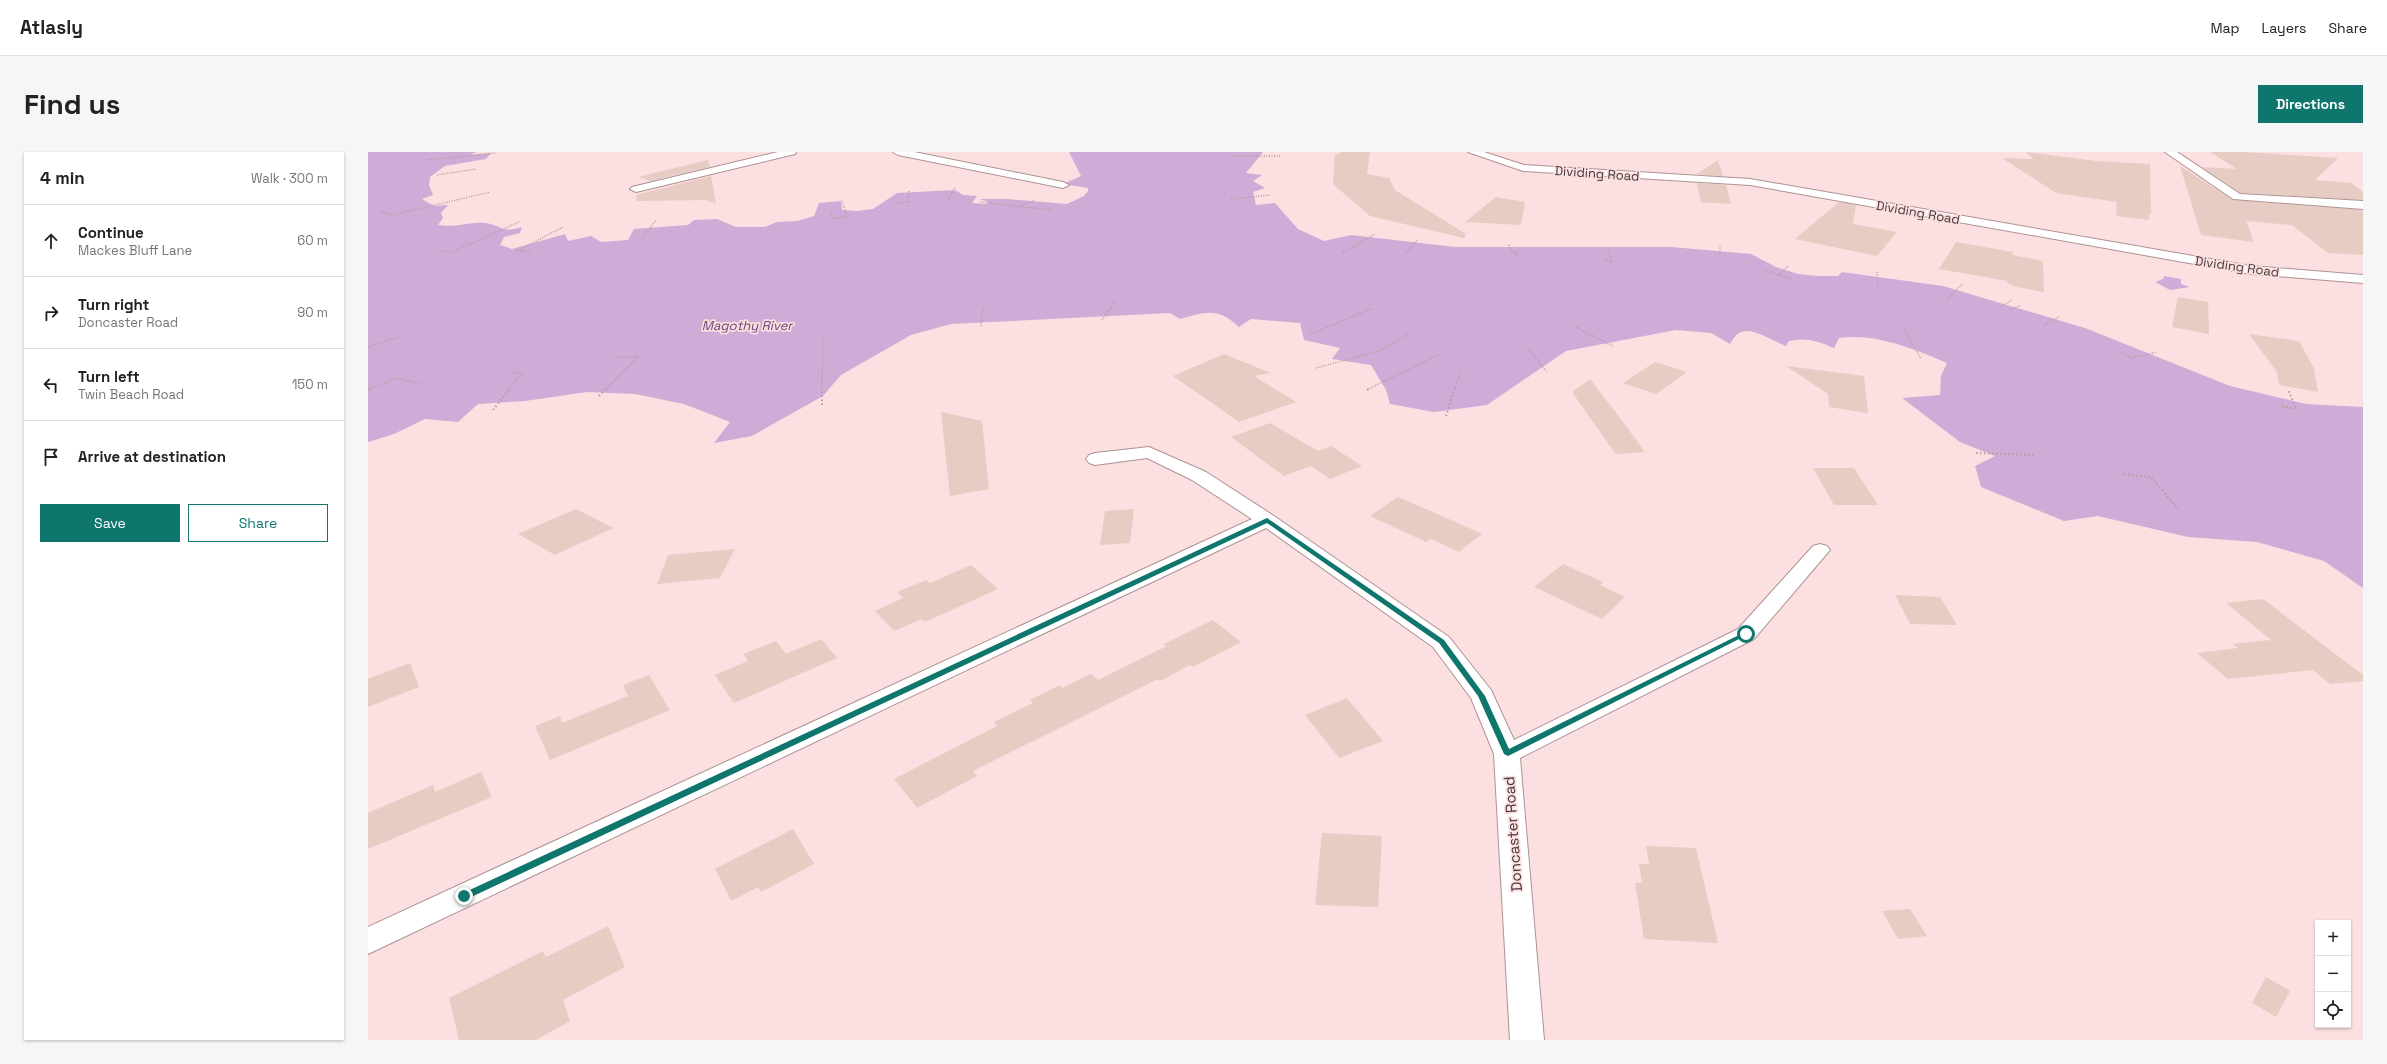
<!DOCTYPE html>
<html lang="en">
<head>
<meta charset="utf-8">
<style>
  body { margin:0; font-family:"Space Grotesk",sans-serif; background:#f6f6f6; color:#222 }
  .controls { position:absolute; right:12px; bottom:12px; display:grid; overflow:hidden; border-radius:0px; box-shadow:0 1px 3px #0004 }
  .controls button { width:36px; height:36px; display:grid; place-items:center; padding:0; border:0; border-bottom:1px solid #e0e0e0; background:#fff; color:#222; font:20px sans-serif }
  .stop { position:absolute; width:12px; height:12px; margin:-9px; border:3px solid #0f766e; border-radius:50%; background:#fff }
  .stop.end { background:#0f766e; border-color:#fff; box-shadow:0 1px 4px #0008 }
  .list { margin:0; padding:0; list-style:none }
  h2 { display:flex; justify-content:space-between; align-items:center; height:52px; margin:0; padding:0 16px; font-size:17px }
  h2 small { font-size:13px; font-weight:400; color:#767676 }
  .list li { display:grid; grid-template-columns:26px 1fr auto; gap:12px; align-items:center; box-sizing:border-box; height:72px; padding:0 16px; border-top:1px solid #e0e0e0 }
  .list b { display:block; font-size:15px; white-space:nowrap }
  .list p { margin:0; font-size:13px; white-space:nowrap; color:#767676 }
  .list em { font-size:13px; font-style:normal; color:#767676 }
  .actions { display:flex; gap:8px; padding:12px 16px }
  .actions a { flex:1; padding:9px 0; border:1px solid #0f766e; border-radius:0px; text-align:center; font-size:14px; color:#0f766e }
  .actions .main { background:#0f766e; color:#fff }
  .icon { flex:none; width:22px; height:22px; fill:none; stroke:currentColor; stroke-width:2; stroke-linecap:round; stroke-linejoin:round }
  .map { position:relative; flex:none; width:1995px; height:888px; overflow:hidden; border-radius:0px }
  header { display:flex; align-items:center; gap:24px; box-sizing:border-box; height:56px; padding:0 20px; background:#fff; border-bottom:1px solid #e0e0e0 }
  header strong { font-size:19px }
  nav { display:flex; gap:22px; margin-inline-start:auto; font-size:14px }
  .intro { display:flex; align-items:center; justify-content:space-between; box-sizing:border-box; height:96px; padding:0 24px }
  h1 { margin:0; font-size:28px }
  .button { padding:10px 18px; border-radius:0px; background:#0f766e; color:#fff; font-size:14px; font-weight:700 }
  main { display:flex; gap:24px; padding:0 24px }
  aside { flex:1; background:#fff; border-radius:0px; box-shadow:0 1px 3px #0004 }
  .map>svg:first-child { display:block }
  .water { fill:#ceacd7 }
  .building { fill:#e6ccc2 }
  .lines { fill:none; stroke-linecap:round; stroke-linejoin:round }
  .minor-casing { stroke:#ad9293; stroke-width:2 }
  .path-far1 { stroke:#b39d9d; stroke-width:1.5; stroke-dasharray:1 1.5; stroke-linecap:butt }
  .path { stroke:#b39d9d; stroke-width:2; stroke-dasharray:1.5 2.5; stroke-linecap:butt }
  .minor { fill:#fff; fill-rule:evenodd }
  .route { fill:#0f766e }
  .labels { text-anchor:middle; stroke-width:3.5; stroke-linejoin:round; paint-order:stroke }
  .far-street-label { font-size:13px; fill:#453a3a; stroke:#fcdfe0 }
  .far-water-label { font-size:13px; font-style:italic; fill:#6d4178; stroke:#fcdfe0 }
  .street-label { font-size:15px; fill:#453a3a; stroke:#fcdfe0 }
</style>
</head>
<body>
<header>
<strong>Atlasly</strong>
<nav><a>Map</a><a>Layers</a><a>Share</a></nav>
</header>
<div class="intro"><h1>Find us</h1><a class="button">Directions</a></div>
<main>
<aside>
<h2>4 min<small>Walk · 300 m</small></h2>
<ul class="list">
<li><svg class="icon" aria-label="ahead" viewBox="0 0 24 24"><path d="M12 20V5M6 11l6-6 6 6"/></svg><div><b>Continue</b><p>Mackes Bluff Lane</p></div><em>60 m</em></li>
<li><svg class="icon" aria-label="right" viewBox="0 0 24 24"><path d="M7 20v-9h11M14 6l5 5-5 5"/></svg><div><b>Turn right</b><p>Doncaster Road</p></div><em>90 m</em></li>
<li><svg class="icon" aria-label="left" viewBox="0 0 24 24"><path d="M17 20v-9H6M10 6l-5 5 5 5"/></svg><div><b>Turn left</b><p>Twin Beach Road</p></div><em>150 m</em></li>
<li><svg class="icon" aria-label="arrive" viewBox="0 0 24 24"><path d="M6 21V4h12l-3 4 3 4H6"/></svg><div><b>Arrive at destination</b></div></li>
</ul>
<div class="actions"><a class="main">Save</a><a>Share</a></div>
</aside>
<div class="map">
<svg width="1995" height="888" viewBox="0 0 1995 888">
  <rect width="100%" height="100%" fill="#fcdfe0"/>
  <path class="water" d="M0,0H109L101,3L123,1L118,7L77,14L62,25L61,33L65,43L54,47L66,54L80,53L73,61L75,66L70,73C87,76 103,69 117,71C135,73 132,82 154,75L152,81L136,85L132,93L144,97L197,82L200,89L223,84L233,90L260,88L266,77L320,73L326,68L349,67L368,75H397L409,70L429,69L446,64L451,51L473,49L474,58L489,59L505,57L529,41L587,38L595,43L609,44L604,51L619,52L620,50L612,47H639L699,52L716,44L720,39V36L695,32L713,24L701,0H895L878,21L894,23L885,29L897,36L885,40L888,53L907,51L930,77L956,89L983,83L1087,95H1304L1383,102L1408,115L1430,122L1450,124H1470L1474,120L1575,134L1717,176L1862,234L1938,252L1995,255V436L1956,409L1889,390L1820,385L1730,364L1696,369L1613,335L1607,314L1627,304L1592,290L1534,246L1572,243L1573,224L1579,211C1546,197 1507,181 1471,186L1466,196C1450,189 1439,185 1421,189L1418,194C1407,190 1385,175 1373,180C1368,182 1365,187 1362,192L1343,181L1308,178L1198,199L1119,253L1066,260L1022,252L1018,238L1003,213L964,207L972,196L936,188L932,171L883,167L871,175C849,155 839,160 812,167L802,161L583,172L543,183L473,223L455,244L384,284L346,291L362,270L316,252L267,242L219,240L157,249L110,252L90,270L57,267L26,282L0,290Z
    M1796,124L1813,127V132L1822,135L1802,138L1787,130L1795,127Z"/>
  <path class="building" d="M972,0H1002L999,22L1021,26L1027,38L1098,82L1096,86L1002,64L965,32L967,2H972Z
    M1658,0L1728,9L1782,12L1783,63L1781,62V68L1748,64L1749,50L1688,41L1634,6L1665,7Z
    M1842,0H1875L1970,6L1947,28L1983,31L1995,40V48L1872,41L1834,15L1869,17Z
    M340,8L342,15L282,29L270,25Z
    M1350,8L1355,24L1329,22Z
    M1812,14L1865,48L1995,58V103L1960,101L1924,73L1878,69L1886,90L1833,83Z
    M343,24L348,52L338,48L269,49L268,43Z
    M1329,31L1358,33L1363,52L1333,50Z
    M1128,45L1157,50L1153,73L1097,70Z
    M1471,50L1488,53L1485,72L1529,80L1509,104L1427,87Z
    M1588,90L1645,100L1644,103L1675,109L1676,140L1644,134V132L1639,131V129L1571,117Z
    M1810,145L1840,150L1841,182L1804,175Z
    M1881,182L1931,189L1946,216L1950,240L1911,233L1909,220Z
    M856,202L903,221L886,224L928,250L871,270L805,224Z
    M1287,210L1319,220L1288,242L1255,231Z
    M1418,214L1496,224L1500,261L1461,255L1460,242Z
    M1222,227L1252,266L1277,300L1248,302L1242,294L1204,240Z
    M573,260L614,269L621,337L582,344Z
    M902,271L950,299L963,294L994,314L962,327L943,314L916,324L863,285Z
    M1445,316H1486L1510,353H1466Z
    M1030,345L1090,371L1114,382L1091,400L1063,387L1058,390L1002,364Z
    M208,357L245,376L187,403L150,382Z
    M766,357L762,391L732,393L737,359Z
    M367,397L352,426L289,432L300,403Z
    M1195,412L1235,430L1232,433L1257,445L1234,467L1166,435Z
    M603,413L630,437L557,470L554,467L526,479L507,459L535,446L529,440L558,428L562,431Z
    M1527,443L1572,445L1589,473L1542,472Z
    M1895,447L1995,523V529L1962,532L1945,518L1860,527L1829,501L1870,496L1864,492L1903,488L1858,451Z
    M845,468L873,490L825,515L822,513L792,529L790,527L605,619L609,624L549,656L526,627L629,574L626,570L665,551L662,548L692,533L694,536L723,522L730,528L799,494L796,492Z
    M453,487L469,506L366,551L347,523L380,509L375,502L408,489L418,502Z
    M42,511L51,535L0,555V527Z
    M281,523L302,558L182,608L167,574L192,564L194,571L260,544L255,533Z
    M979,546L1015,589L971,606L937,563Z
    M113,620L124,645L0,697V661L65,633L67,640Z
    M425,677L446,712L393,740L390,735L363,749L347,717Z
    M954,681L1014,684L1010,755L947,753Z
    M1278,694L1328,696L1350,791L1276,787L1267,731H1274L1271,712H1281Z
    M1542,757L1559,784L1530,787L1514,759Z
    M240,774L257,815L195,848L202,869L168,888H91L81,846L175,799L178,805Z
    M1898,825L1922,839L1908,865L1884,851Z"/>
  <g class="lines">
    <g class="minor-casing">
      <path id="minor" d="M410,0H428L427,2L268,40L262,37L264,35Z
        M525,0H546L695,30L701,33L695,36L530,3Z
        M1100,0H1116L1156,13L1382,27L1883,114L1995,123V131L1883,122L1382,33L1155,19Z
        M1797,0H1809L1872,42L1995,49V57L1865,47Z
        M781,295L838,320L906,364L1081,485L1123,538L1146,588L1370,477L1445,394L1452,392L1459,394L1462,398L1386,487L1152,606L1176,888H1142L1126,602L1103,546L1065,495L898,376L0,802V775L884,367L824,328L779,306L727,313L721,311L718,307L721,303L727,301Z"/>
    </g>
    <path class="path-far1" d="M866,4H912
      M58,8L128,1
      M69,23L108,17
      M863,47L903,43
      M579,50L587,35
      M613,50L684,58
      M530,51L540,50L541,38
      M653,54L667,48
      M13,60L25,63L122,40
      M463,61L465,67L479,65L474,48
      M275,86L288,68
      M1141,93L1143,100H1148L1150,106
      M1352,94V106
      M74,99L84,100L151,70
      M163,99H149L195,75
      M975,101L1007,82
      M1037,102L1049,88
      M1236,108L1244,109L1240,96
      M1420,114L1411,123L1425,127
      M1397,119L1411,123
      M1509,120L1510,134
      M1580,147L1594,132
      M1634,154L1644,148
      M1642,158L1653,153
      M734,168L748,148
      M613,174L615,154
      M1206,174L1245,194
      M1675,174L1692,164
      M1536,177L1553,207
      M943,182L1005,156
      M0,195L31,185
      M1159,195L1178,219
      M1751,200L1763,206L1789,200
      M948,216L1011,199L1043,181
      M2,237L29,226L53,232
      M141,237L155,220L142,221
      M238,237L270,205H247
      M454,237L455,185
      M1000,237L1072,202
      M1087,237L1094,214"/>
    <path class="path" d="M0,238L4,236
      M999,238L1002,236
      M231,244L239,236
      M454,253V236
      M1914,254L1928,257L1920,237
      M125,258L142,236
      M1078,264L1087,236
      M1608,301L1667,303
      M1756,322L1783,325L1810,357"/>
    <use href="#minor" class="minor"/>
  </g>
  <path class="route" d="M899,366L1076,488L1117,544L1141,597L1375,481L1381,482L1140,604L1136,602L1110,544L1071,491L899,371L99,747H93L91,744L93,742Z"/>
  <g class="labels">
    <g class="far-street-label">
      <text transform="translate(1229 21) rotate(4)" y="5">Dividing Road</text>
      <text transform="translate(1550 60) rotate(10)" y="5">Dividing Road</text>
      <text transform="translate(1869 114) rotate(8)" y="5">Dividing Road</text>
    </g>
    <g class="far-water-label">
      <text x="379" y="178">Magothy River</text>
    </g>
    <g class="street-label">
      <text transform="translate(1145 682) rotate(-94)" y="5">Doncaster Road</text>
    </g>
  </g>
</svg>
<div class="controls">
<button>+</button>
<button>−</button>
<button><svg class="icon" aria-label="locate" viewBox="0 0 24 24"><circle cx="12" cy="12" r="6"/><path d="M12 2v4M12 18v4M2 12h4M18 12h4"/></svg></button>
</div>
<div class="stop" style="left:1378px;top:482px"></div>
<div class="stop end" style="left:96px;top:744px"></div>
</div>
</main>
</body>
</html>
